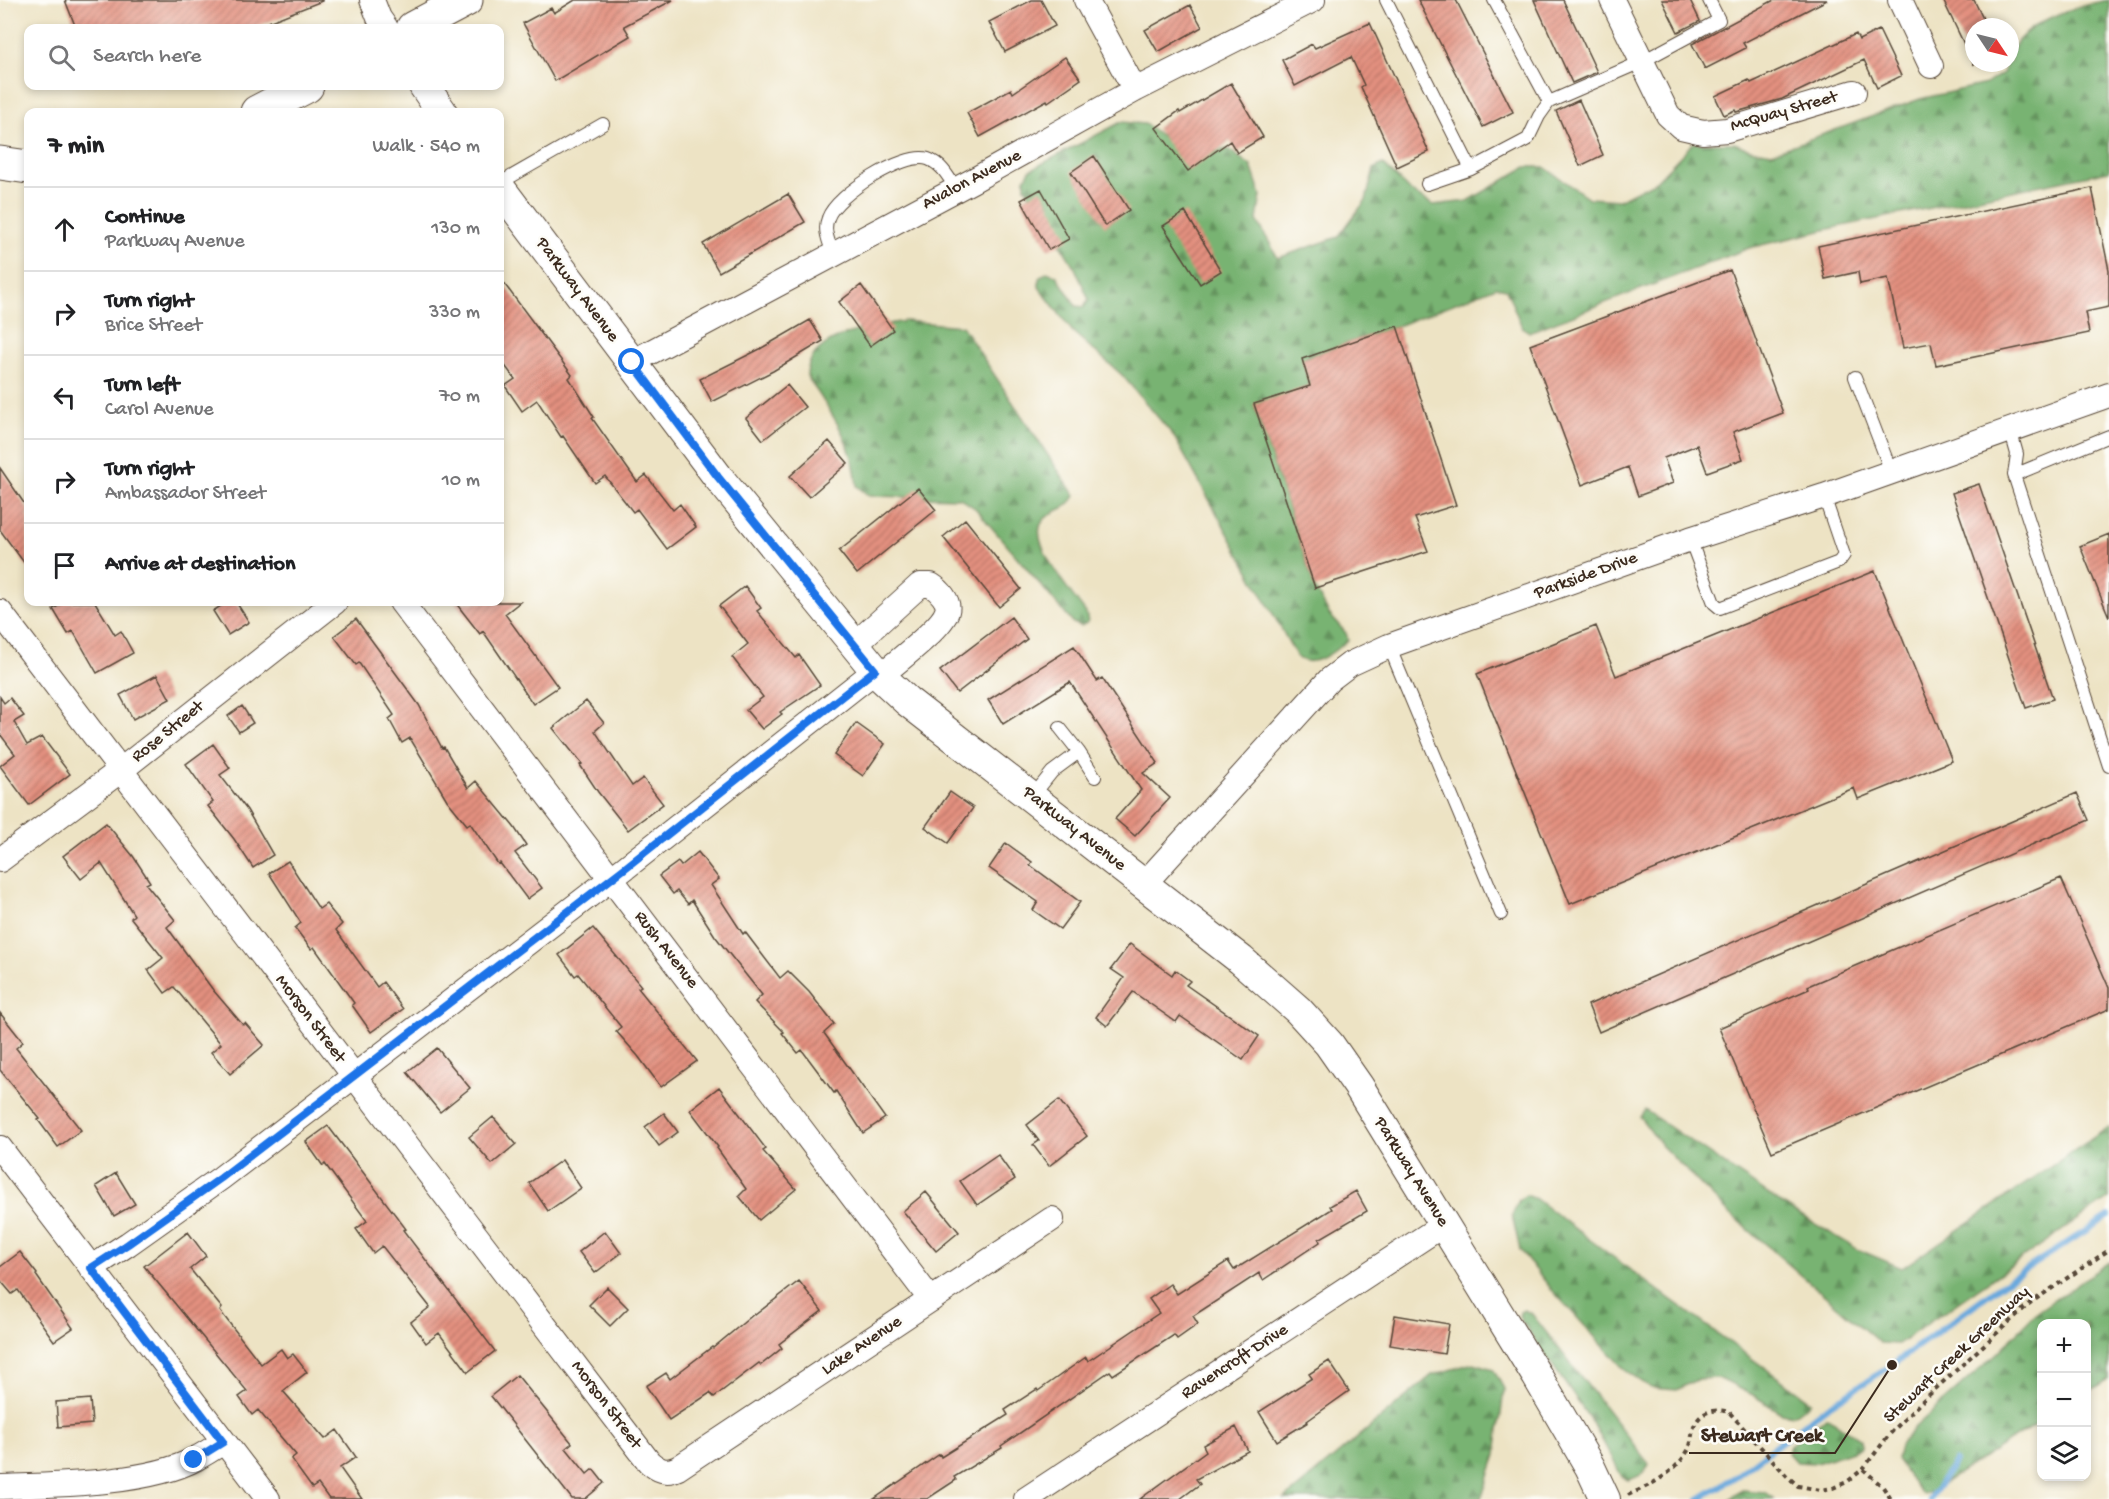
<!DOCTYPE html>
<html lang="en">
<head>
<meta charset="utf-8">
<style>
	:root { --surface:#fff; --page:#f6f6f6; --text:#202124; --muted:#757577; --line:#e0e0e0 }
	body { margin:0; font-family:"Gochi Hand",sans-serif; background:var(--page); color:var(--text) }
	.controls { position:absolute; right:18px; bottom:18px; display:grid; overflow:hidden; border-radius:12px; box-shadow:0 3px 9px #0003 }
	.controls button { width:54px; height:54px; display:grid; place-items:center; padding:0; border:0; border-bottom:2px solid var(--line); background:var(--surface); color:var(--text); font:30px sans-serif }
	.compass { position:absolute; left:1965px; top:18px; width:54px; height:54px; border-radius:50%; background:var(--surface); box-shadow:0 3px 9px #0003; rotate:125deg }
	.stop { position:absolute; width:18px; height:18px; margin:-14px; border:4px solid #1a73e8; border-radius:50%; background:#fff }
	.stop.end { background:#1a73e8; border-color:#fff; box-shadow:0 2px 6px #0008 }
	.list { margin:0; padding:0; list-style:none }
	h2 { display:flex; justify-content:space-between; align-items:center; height:78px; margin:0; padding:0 24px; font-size:26px }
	h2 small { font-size:20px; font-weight:400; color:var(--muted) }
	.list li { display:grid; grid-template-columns:39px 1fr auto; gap:18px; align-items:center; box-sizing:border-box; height:84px; padding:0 24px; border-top:2px solid var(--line) }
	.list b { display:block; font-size:22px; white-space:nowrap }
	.list p { margin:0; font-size:20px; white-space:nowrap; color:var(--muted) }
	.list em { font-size:20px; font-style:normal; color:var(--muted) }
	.icon { flex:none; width:33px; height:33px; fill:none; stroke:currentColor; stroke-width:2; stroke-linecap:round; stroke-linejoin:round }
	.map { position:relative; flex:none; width:2109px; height:1499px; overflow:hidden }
	.search { position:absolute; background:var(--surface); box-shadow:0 3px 9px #0003; left:24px; top:24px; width:480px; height:66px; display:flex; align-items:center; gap:15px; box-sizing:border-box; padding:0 21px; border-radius:12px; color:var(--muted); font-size:22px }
	.panel { position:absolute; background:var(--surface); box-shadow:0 3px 9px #0003; left:24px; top:108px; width:480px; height:498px; border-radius:12px }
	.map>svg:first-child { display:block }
</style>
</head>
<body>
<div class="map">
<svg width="2109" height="1499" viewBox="0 0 2109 1499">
	<defs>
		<pattern id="forest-firs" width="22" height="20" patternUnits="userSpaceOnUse" patternTransform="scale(1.5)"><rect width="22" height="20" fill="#78b372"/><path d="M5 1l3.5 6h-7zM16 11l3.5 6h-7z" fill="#64925d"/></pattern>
		<pattern id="building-hatch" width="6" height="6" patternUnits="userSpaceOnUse" patternTransform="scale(1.5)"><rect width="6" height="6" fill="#e3907f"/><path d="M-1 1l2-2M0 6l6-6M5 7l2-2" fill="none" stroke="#b97667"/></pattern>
	</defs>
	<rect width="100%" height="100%" fill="#fdfcf7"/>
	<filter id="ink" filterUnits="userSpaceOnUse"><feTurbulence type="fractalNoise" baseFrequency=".0167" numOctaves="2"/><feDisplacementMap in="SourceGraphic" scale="12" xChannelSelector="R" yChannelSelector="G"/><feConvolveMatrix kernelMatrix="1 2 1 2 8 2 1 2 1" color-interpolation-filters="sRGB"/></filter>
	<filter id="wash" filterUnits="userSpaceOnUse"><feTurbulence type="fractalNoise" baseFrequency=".008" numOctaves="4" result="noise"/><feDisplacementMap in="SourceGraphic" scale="24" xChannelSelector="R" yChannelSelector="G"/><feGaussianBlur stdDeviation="1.35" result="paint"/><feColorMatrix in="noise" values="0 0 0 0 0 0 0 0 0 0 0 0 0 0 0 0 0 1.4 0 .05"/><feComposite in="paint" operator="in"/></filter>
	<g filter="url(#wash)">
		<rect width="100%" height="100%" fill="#ede3c4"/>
		<path fill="url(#forest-firs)" stroke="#5a6e48" stroke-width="1.5" d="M2109 0V171L1833 228 1749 248 1529 332 1522 327 1506 289 1496 287 1397 326 1302 359 1310 386 1254 405 1315 588 1329 614 1346 633 1348 640C1335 651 1313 670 1297 657L1173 435 1122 375 1073 332 1039 287V278L1047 272 1057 276 1076 306 1084 307 1089 300 1075 268 1025 187V179L1030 170 1121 122 1145 124 1184 152 1195 157 1228 149 1251 166 1261 195 1257 220 1278 258 1338 237 1366 200 1374 169 1383 164 1410 191 1433 205 1468 201 1526 167H1544L1589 198 1619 200 1656 181 1693 143H1734L1750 149 1772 153 1920 99 1986 84 2003 73 2007 63H2010C2010 24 2078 5 2109 0Z
			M905 321 962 326 1075 496C1067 511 1052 509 1043 521 1026 541 1074 596 1086 613L1088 622 1081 626 1073 623 976 509 960 498 869 496 857 486C854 441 830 412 807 376 807 334 873 327 905 321Z
			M1645 1110 1784 1205 1857 1249 1902 1268 2109 1127V1198L1898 1344 1880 1343 1729 1213 1661 1145 1640 1117Z
			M1526 1195 1536 1199C1626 1268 1719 1334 1811 1402L1794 1415 1781 1413 1753 1395 1718 1378 1698 1379 1677 1390 1651 1388 1625 1370 1552 1290 1520 1250 1512 1215 1519 1200Z
			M2109 1262V1379L2087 1393 2086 1324H2042L2041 1421 1928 1493 1921 1494 1897 1459 1900 1445 1914 1428 1997 1353 2038 1311Z
			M1524 1310 1532 1314 1649 1464C1645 1474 1638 1477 1628 1480L1622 1477 1594 1425 1519 1317 1520 1312Z
			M1473 1363 1493 1369 1504 1389 1496 1455 1481 1499H1285L1432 1375Z
			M1827 1417 1861 1440V1448L1817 1463 1796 1462 1788 1453 1790 1445Z
			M1742 1490 1764 1492 1774 1499H1730Z"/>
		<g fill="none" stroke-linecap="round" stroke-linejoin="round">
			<path stroke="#6ba9dd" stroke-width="6" d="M1699 1499 1735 1477 1824 1409 1892 1365 2004 1283 2109 1216
				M1929 1499 1955 1462"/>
		</g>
		<g id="blocks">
			<path fill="url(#building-hatch)" d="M65 0H322V1L253 28H76Z
				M575 0H673L624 26 630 36 555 81 523 23 551 8 554 13Z
				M1032 0H1041L1055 26 1005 52 989 22Z
				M1418 0H1456L1513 112 1483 127Z
				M1534 0H1563L1597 72 1572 83Z
				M1662 0H1690L1700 21 1678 32Z
				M1774 0H1827L1743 43 1746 48 1705 69 1692 44Z
				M1943 0H1974L1987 27H1974V65Z
				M1190 5 1202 27 1158 52 1145 30Z
				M1370 23 1429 152 1397 167 1361 87 1364 85 1351 57 1295 86 1282 60 1312 44 1315 48Z
				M1879 30 1901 76 1877 88 1864 60 1782 99 1736 112 1735 110 1724 115 1715 96 1749 80 1751 83 1856 34 1859 40Z
				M1065 57 1081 79 1048 102 1047 100 980 137 967 113 1011 89 1013 93Z
				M1231 83 1263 137 1237 153 1230 141 1188 171 1156 128 1179 111 1180 113Z
				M1579 100 1603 155 1580 166 1556 111Z
				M1094 156 1129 210 1105 226 1071 172Z
				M2092 188 2109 270V307L2085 312 2089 333 1936 365 1931 343 1903 348 1888 278 1860 284 1858 272 1825 279 1818 246Z
				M1041 189 1069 239 1049 250 1021 200Z
				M788 194 805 222 719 272 703 244Z
				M1185 212 1221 271 1200 284 1163 226Z
				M1730 270 1783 413 1733 432 1743 459 1707 472 1697 445 1664 458 1673 483 1638 496 1628 467 1582 485 1530 345Z
				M500 278 572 375 569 378 594 417 592 418 637 482 646 475 673 510 680 504 696 527 667 549 637 509 633 512 605 476 595 483 563 436 561 437 537 400 522 411 505 386 515 379 500 359Z
				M861 285 893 330 870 346 839 302Z
				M810 320 823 341 773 371 712 402 700 379 760 349Z
				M1397 326 1456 505 1415 518 1428 551 1315 588 1254 404 1310 386 1302 359Z
				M787 385 805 407 763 440 746 418Z
				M829 441 848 463 809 497 790 476Z
				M0 468 28 509V568L0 530Z
				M1979 484 2053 699 2026 708 1952 493Z
				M918 488 936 510 857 574 839 551Z
				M965 519 1021 589 999 607 943 537Z
				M2109 534V617L2080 546Z
				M1875 571 1952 761 1858 799 1854 788 1570 904 1477 674 1596 626 1616 676Z
				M745 586 761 608 757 611 796 658 799 655 820 685 780 712 782 714 762 729 746 710 763 697 732 657 748 644 719 606Z
				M65 602H95L115 635 121 631 133 653 97 673 73 631 68 634 53 609Z
				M227 602H236L249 622 228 635 213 611Z
				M455 602H520L505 614 558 687 533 704 483 631 480 634Z
				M1011 617 1027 639 957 693 940 671Z
				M356 619 419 705 442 748 444 747 468 788 476 781 514 827 526 845 515 853 542 888 527 899 500 863 498 864 470 823 467 825 447 800 410 738 402 743 389 719 394 715 359 663 356 665 334 636Z
				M1074 646 1097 681 1102 678 1158 763 1143 773 1170 798 1135 836 1115 819 1141 790 1070 682 1003 724 988 700Z
				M157 675 170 699 133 719 120 695Z
				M0 697 4 703 10 698 24 716 14 722 27 745 42 737 70 774 29 805 0 766 15 754 0 734Z
				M586 701 604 723 595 731 632 786 643 778 663 804 628 830 598 792 580 765 582 764 553 728Z
				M242 706 253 723 239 732 228 716Z
				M856 723 885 744 863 776 834 755Z
				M213 744 230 768 220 775 247 810 273 855 253 868 234 839 208 806 213 802 186 764Z
				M950 792 973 808 948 843 925 827Z
				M2077 793 2089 820 1599 1032 1588 1005Z
				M106 823 133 856 150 882 146 884 175 920 167 927 213 990 243 1025 245 1023 264 1045 230 1074 211 1052 221 1044 174 987 165 993 148 970 163 958 131 918 134 915 101 863 81 879 63 856Z
				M1006 843 1032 862 1030 865 1080 902 1060 929 1033 910 1038 902 989 868Z
				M698 852 719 879 711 885 743 934 745 932 780 978 788 971 809 992 834 1024 824 1033 885 1118 863 1133 836 1091 834 1093 802 1050 798 1053 782 1033 784 1032 755 1002 762 995 715 936 692 900 688 904 677 891 673 894 659 876 678 862 681 866Z
				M288 861 319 909 326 904 342 924 336 930 377 987 383 982 403 1009 371 1032 352 1005 354 1003 314 947 311 949 295 928 301 923 269 873Z
				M2061 878 2109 988V1009L1772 1152 1719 1028 1809 989 1808 986Z
				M593 928 641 986 638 988 697 1061 661 1087 638 1056 616 1031 621 1027 578 974 575 976 559 955Z
				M1130 944 1172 975 1175 970 1190 981 1186 985 1259 1036 1243 1060 1180 1016 1176 1022 1133 992 1107 1026 1096 1017 1124 978 1111 969Z
				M0 1013 23 1042 16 1048 81 1130 58 1147 38 1120 40 1119 0 1070Z
				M437 1048 470 1088 440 1112 407 1072Z
				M719 1087 766 1149 763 1151 796 1189 759 1220 739 1196 746 1189 717 1148 718 1147 690 1110Z
				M1059 1100 1087 1136 1049 1166 1033 1145 1039 1141 1027 1125Z
				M664 1113 678 1132 659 1146 645 1127Z
				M493 1117 516 1144 492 1164 469 1137Z
				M328 1126 406 1229 403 1230 495 1351 468 1372 439 1333 426 1343 411 1322 430 1307 382 1246 373 1253 356 1229 367 1221 325 1164 323 1166 306 1142Z
				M998 1155 1015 1179 977 1205 960 1181Z
				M562 1160 581 1188 548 1211 529 1183Z
				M116 1173 135 1204 114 1216 96 1186Z
				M1356 1191 1367 1211 1319 1239 1320 1242 1263 1280 1259 1273 1193 1316 1198 1324 1177 1339 1174 1335 1113 1375 1110 1371 1001 1446 1002 1448 954 1477 956 1480 927 1499H874L940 1454 941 1457 1008 1415 1005 1410 1037 1389 1038 1391 1086 1357 1088 1361 1159 1313 1149 1299 1170 1284 1177 1294 1228 1261 1234 1270 1332 1209 1330 1206Z
				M926 1192 959 1232 936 1251 903 1211Z
				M605 1231 621 1253 595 1273 579 1252Z
				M188 1232 206 1256 190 1269 222 1308 220 1311 261 1364 281 1349 287 1358 293 1354 307 1372 283 1391 325 1439 337 1430 356 1457 340 1468 362 1499H329L318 1484 312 1488 291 1459 296 1455 258 1410 252 1415 239 1397 247 1391 144 1266Z
				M20 1252 37 1274 36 1275 73 1328 54 1341 18 1290 12 1294 0 1280V1267Z
				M799 1281 822 1311 779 1344 782 1348 761 1365 759 1363 714 1397 710 1393 669 1420 646 1386 666 1373 670 1379 712 1347 713 1348 754 1314 755 1315Z
				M607 1287 628 1308 610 1326 589 1305Z
				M1395 1315 1449 1324 1444 1354 1390 1345Z
				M1329 1361 1349 1391 1307 1421 1308 1422 1277 1441 1259 1412 1312 1378 1309 1374Z
				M517 1375 572 1443 566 1448 587 1474 593 1469 604 1483 585 1499H572L491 1396Z
				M90 1399 92 1424 58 1427 56 1402Z
				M1236 1427 1248 1451 1196 1479 1200 1484 1180 1499H1140L1206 1451 1203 1445Z"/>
		</g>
	</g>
	<g filter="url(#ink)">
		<use href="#blocks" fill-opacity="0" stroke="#564637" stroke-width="1.5"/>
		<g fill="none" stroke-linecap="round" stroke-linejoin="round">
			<defs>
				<path id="service" d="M1386 0 1471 169
					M1494 0 1549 102
					M500 183 603 124
					M1427 184 1471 169 1528 139 1539 116 1549 102 1641 62 1719 20 1709 0
					M833 254C829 242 823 230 828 218 836 195 904 151 928 159 942 164 949 178 956 189
					M1855 377 1891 471
					M2010 429 2017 454 2014 475
					M2109 436 2014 475 2109 766
					M1690 539 1714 603 1720 608 1839 562 1844 555 1824 496
					M1389 646 1501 914
					M1079 752 1095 777
					M1032 797 1052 772 1079 752 1060 728"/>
				<path id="minor" d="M372 0 379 18 386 28
					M1086 0 1135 90
					M1612 0 1668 115 1681 127 1703 132 1727 130 1854 92
					M1900 0 1931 66
					M632 362 972 181 1135 90 1313 0
					M401 602 931 1300
					M0 612 649 1462C658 1470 666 1474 678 1468L1052 1219
					M854 645 920 585H931C939 590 950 601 947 611 943 627 894 664 880 676
					M0 860 121 770 335 602
					M1144 884 1329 680 1350 664 1389 646 1690 539 1824 496 2109 395
					M0 1148 268 1499
					M91 1268 128 1244 221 1178 625 868 875 671
					M0 1487C54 1485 149 1484 195 1459 205 1454 214 1448 223 1442
					M1026 1499 1443 1225"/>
				<path id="tertiary" d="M424 86 442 112
					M500 188 718 477 880 676 907 701 1241 960 1298 1010 1329 1044 1359 1087 1537 1376 1590 1467 1605 1499"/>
				<path id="secondary" d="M413 28 466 0
					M257 112 307 86
					M0 163 28 167"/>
			</defs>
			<use href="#service" stroke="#564637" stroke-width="14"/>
			<use href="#minor" stroke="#564637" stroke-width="26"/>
			<use href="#tertiary" stroke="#564637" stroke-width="32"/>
			<use href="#secondary" stroke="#564637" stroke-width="35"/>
			<path stroke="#564637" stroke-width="4" stroke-dasharray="4.5 4.5" stroke-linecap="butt" d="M1863 1469 1883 1487 1891 1499
				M1628 1495C1649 1486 1675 1473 1687 1452 1692 1445 1691 1437 1693 1430 1698 1411 1714 1408 1729 1412L1786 1475 1798 1486 1821 1490 1833 1488 1847 1482 1863 1469 1889 1435 1920 1403 2030 1303 2109 1250"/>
			<use href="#service" stroke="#fff" stroke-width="12"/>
			<use href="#minor" stroke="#fff" stroke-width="24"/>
			<use href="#tertiary" stroke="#fff" stroke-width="30"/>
			<use href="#secondary" stroke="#fff" stroke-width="33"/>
		</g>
	</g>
	<g fill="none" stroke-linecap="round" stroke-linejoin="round" filter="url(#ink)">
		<path stroke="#1a73e8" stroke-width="8" d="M194 1460 223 1442 91 1268 128 1244 221 1178 625 868 875 670 718 477 632 362"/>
	</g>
	<g text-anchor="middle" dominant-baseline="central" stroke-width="5" stroke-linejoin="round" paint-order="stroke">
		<g font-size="18" fill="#3b2a1e" stroke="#fdfcf7">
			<text transform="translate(1784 112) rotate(-16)">McQuay Street</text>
			<text transform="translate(972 180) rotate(-28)">Avalon Avenue</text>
			<text transform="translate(577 290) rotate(53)">Parkway Avenue</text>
			<text transform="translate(1586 576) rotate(-20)">Parkside Drive</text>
			<text transform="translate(168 732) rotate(-39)">Rose Street</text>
			<text transform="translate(1074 829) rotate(38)">Parkway Avenue</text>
			<text transform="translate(666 950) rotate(52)">Rush Avenue</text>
			<text transform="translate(310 1019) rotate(53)">Morson Street</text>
			<text transform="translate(1411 1172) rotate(58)">Parkway Avenue</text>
			<text transform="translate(862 1346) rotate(-34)">Lake Avenue</text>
			<text transform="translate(1957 1355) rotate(-43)">Stewart Creek Greenway</text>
			<text transform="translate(1235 1362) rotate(-33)">Ravencroft Drive</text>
			<text transform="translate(606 1405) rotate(53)">Morson Street</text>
		</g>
	</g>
	<path fill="none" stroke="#3b2a1e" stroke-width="2" d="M1892 1365L1835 1453H1689"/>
	<circle fill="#3b2a1e" stroke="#fdfcf7" stroke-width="2" cx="1892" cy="1365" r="6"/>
	<g font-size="20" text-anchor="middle" font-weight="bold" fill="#3b2a1e" stroke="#fdfcf7" stroke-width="5" stroke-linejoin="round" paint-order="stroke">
		<text x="1762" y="1441">Stewart Creek</text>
	</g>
</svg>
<div class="controls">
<button>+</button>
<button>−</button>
<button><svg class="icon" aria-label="layers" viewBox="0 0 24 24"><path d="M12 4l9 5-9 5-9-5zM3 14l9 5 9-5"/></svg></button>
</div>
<svg class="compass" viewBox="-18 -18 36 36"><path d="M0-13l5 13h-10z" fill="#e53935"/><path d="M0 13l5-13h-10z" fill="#757577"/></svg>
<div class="stop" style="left:632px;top:362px"></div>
<div class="stop end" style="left:194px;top:1460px"></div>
<div class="search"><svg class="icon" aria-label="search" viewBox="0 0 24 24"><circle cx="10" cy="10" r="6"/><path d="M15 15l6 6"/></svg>Search here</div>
<section class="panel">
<h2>7 min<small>Walk · 540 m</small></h2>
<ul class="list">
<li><svg class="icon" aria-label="ahead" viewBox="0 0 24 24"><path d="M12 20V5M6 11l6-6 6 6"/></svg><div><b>Continue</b><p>Parkway Avenue</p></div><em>130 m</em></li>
<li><svg class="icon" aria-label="right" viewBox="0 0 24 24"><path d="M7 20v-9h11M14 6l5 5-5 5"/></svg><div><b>Turn right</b><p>Brice Street</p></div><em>330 m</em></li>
<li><svg class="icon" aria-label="left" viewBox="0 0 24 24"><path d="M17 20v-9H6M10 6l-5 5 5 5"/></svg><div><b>Turn left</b><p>Carol Avenue</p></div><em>70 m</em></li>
<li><svg class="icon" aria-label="right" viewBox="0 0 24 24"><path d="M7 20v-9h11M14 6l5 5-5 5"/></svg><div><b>Turn right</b><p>Ambassador Street</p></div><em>10 m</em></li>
<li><svg class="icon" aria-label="arrive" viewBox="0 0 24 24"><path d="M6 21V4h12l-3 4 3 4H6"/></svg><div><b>Arrive at destination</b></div></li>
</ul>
</section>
</div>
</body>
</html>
